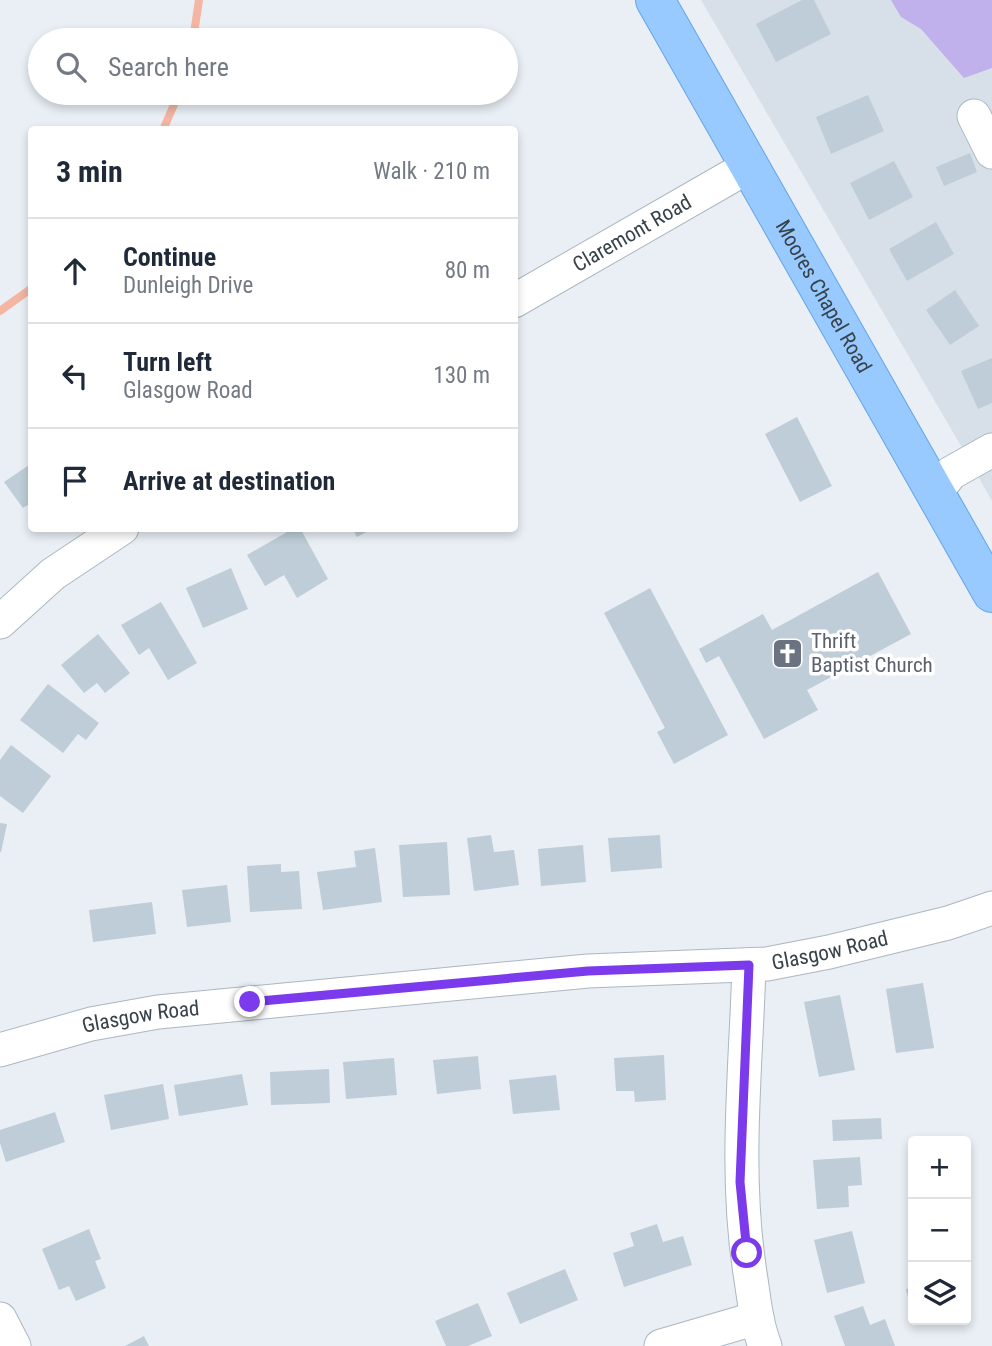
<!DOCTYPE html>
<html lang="en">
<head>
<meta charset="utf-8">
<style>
	:root { --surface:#fff; --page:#f2f2f3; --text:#1f2937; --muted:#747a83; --line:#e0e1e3 }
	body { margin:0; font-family:"Roboto Condensed",sans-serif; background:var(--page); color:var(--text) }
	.controls { position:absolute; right:21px; bottom:21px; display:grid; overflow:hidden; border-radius:7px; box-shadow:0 4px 10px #0003 }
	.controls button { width:63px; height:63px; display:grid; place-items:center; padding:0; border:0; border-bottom:2px solid var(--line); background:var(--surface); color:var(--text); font:35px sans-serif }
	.stop { position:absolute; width:21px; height:21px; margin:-16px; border:5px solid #7c3aed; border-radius:50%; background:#fff }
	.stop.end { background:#7c3aed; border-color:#fff; box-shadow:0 2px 7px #0008 }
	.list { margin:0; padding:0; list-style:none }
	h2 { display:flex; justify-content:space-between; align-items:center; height:91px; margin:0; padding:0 28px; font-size:30px }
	h2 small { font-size:23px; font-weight:400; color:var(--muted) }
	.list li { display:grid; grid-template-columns:46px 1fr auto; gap:21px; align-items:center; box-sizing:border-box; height:105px; padding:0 28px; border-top:2px solid var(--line) }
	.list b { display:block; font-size:26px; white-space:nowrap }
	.list p { margin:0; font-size:23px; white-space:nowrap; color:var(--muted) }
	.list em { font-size:23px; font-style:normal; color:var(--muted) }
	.icon { flex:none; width:38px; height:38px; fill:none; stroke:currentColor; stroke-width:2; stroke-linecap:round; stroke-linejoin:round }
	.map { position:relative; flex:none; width:992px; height:1346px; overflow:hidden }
	.search { position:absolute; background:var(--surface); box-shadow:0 4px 10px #0003; left:28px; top:28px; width:490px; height:77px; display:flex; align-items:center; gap:18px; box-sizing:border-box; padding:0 24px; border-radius:38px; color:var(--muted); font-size:26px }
	.panel { position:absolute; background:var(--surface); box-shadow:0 4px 10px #0003; left:28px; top:126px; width:490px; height:406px; border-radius:7px }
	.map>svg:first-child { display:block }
</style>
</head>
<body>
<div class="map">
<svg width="992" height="1346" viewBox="0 0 992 1346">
	<rect width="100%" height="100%" fill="#e9eff5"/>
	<path fill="#d7e0e9" d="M701 0H992V501L961 446Z"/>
	<path fill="#c0b0eb" d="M891 0H992V68L964 78 921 29 901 17Z"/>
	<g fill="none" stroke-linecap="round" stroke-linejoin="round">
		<path stroke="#f4b5a3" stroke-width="8" d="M193 40 199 0
			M163 130 179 93
			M0 311 32 288"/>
	</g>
	<path fill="#becdd7" d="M802 0H814L831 34 776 62 756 24Z
		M868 95 884 131 831 154 816 117Z
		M970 153 977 172 944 186 936 167Z
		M894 161 913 197 869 220 850 183Z
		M936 222 954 254 907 281 889 249Z
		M955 290 979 326 950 345 926 310Z
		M992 358V403L978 409 961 371Z
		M797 417 832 486 800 502 765 434Z
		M32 463V502L23 508 4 482Z
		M294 528H300L328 579 297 598 284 575 265 586 247 555Z
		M352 528H374L357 537Z
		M231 568 248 609 203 628 186 588Z
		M878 572 911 634 807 690 818 710 764 739 719 656 706 663 699 649 763 614 772 630Z
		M650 588 728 735 674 764 657 732 665 728 604 613Z
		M161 602 197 663 168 680 149 648 139 655 121 625Z
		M98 634 130 673 105 693 97 683 84 693 61 665Z
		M48 684 99 723 86 740 78 734 63 753 20 720Z
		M11 745 51 776 23 813 0 796V760Z
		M0 823 7 824 1 852H0Z
		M491 835 494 852 514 850 519 885 474 891 467 838Z
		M660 835 662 868 611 872 608 838Z
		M447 842 450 895 403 897 399 845Z
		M583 845 586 882 541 886 538 849Z
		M375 848 382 902 323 910 317 872 356 867 354 851Z
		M281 864V872L299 871 302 909 250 912 247 866Z
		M227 885 231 922 187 927 182 890Z
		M152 902 156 934 93 942 89 910Z
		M923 983 934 1048 896 1053 886 989Z
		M840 995 855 1070 819 1077 804 1002Z
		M664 1055 666 1100 635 1102 634 1091H616L614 1058Z
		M478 1056 481 1089 437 1094 433 1060Z
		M394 1058 397 1095 346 1099 343 1062Z
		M329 1069 330 1103 271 1105 270 1072Z
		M242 1074 248 1105 179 1116 174 1085Z
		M556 1075 560 1110 513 1114 509 1080Z
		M163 1084 169 1119 111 1130 104 1095Z
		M55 1112 65 1142 6 1162 0 1143V1130Z
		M881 1118 882 1139 833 1141 832 1120Z
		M860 1157 862 1185 848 1186 849 1207 817 1209 813 1160Z
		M657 1224 663 1242 683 1236 692 1265 624 1287 613 1253 634 1246 630 1233Z
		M89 1229 101 1259 95 1261 106 1288 76 1301 69 1286 59 1290 42 1249Z
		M852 1231 865 1283 827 1293 814 1240Z
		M565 1269 578 1300 520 1324 507 1293Z
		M913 1287V1313H912L906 1289Z
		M478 1303 492 1336 468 1346H446L435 1321Z
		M863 1306 870 1325 885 1319 895 1346H845L834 1316Z
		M144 1336 149 1346H125Z"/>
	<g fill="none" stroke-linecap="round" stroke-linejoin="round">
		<defs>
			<g id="minor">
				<path d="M974 116 992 152"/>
				<path id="s1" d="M514 301 751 165"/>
				<path d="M935 493 951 473 992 450"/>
				<path d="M0 622 53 574 122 528"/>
				<path d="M749 965C746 1069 734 1170 750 1273 754 1298 756 1323 765 1346"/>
				<path id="s2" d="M0 1050 91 1024 158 1012 588 971 767 964 829 952 948 923 992 908"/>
				<path d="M0 1319 14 1346"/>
				<path d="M661 1346 757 1318"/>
			</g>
			<g id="major">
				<path id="s3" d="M655 0 992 593"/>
			</g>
		</defs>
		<use href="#minor" stroke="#abb7c1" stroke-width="35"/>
		<use href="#major" stroke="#63a4ea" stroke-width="40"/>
		<use href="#minor" stroke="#fff" stroke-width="33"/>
		<use href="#major" stroke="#98c9ff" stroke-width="38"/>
	</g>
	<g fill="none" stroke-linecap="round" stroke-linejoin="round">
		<path stroke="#7c3aed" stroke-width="9" d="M250 1002 588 971 749 965 740 1182 747 1253"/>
	</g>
	<defs>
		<symbol id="church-square" viewBox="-11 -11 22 22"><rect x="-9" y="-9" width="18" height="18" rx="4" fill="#6b7280" stroke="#fff"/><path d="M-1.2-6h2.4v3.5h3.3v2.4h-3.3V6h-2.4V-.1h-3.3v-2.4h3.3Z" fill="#fff"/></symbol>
	</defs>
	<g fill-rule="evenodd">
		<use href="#church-square" x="770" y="636" width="35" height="35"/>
	</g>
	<g text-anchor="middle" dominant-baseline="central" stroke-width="7" stroke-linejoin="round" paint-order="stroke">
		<g font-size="21" fill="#374249" stroke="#fff">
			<text stroke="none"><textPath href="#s1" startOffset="136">Claremont Road</textPath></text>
			<text stroke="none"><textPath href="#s3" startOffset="341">Moores Chapel Road</textPath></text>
			<text stroke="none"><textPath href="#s2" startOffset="838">Glasgow Road</textPath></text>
			<text stroke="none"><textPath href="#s2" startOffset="145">Glasgow Road</textPath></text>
		</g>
		<g font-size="21" fill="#5b616d" stroke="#fff" text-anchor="start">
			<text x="811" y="641">Thrift<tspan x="811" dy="24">Baptist Church</tspan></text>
		</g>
	</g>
</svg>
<div class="controls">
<button>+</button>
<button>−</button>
<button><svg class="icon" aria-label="layers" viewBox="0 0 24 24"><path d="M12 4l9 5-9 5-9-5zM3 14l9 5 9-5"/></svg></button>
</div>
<div class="stop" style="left:747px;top:1253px"></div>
<div class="stop end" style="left:250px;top:1002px"></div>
<div class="search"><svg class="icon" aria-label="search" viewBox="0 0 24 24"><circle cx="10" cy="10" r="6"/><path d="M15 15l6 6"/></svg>Search here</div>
<section class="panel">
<h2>3 min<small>Walk · 210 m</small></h2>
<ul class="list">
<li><svg class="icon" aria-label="ahead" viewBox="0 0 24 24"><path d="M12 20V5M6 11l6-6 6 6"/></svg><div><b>Continue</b><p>Dunleigh Drive</p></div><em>80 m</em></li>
<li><svg class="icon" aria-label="left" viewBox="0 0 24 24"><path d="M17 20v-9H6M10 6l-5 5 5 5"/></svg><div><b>Turn left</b><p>Glasgow Road</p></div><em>130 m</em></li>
<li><svg class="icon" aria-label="arrive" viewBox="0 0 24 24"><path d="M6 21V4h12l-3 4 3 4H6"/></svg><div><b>Arrive at destination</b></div></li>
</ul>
</section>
</div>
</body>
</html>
